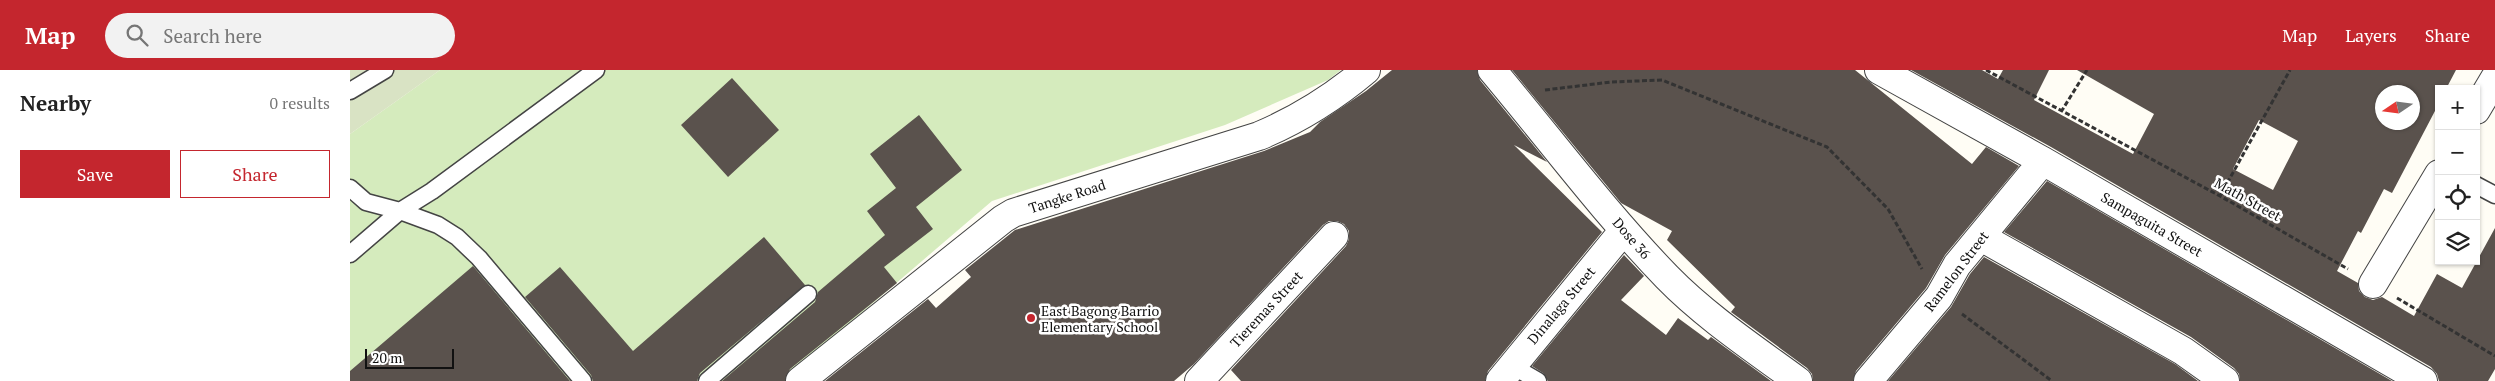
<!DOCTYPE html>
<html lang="en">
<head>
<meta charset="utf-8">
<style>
	:root { --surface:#fff; --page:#f2f2f2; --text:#222; --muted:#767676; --line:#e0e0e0; --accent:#c4262e }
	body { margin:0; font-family:"PT Serif",serif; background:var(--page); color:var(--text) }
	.controls { position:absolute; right:15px; top:15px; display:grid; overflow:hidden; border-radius:0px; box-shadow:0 1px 4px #0004 }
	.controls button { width:45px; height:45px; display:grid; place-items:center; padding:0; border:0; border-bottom:1px solid var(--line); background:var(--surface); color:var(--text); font:25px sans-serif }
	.compass { position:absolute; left:2025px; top:15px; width:45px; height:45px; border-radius:50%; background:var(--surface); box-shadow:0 1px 4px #0004; rotate:257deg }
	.scale { position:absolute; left:15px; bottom:12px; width:89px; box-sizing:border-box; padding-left:5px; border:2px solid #111; border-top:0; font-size:14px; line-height:18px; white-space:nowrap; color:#111; -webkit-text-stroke:4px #fff; paint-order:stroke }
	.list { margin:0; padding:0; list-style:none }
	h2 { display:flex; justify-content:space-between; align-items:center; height:65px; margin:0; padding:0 20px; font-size:21px }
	h2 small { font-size:16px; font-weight:400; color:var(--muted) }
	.actions { display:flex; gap:10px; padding:15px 20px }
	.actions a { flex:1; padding:11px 0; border:1px solid var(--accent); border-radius:0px; text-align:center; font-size:18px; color:var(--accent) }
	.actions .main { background:var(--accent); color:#fff }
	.icon { flex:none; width:28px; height:28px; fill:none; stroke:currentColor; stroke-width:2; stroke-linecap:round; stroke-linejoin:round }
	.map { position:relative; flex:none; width:2145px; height:311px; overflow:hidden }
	header { display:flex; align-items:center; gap:30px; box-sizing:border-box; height:70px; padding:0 25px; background:var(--accent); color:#fff }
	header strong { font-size:24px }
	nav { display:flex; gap:28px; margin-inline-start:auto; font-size:18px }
	.search { width:350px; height:45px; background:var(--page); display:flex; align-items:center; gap:12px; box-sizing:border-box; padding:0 18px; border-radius:28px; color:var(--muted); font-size:19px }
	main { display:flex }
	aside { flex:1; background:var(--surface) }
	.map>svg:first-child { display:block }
</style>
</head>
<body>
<header>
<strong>Map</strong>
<div class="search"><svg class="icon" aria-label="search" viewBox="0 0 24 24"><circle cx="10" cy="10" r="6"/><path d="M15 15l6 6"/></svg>Search here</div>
<nav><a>Map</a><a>Layers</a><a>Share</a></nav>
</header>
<main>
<aside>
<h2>Nearby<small>0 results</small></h2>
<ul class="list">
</ul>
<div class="actions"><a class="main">Save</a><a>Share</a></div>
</aside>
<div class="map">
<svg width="2145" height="311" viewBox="0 0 2145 311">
	<rect width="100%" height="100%" fill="#fffdf5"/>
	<path fill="#d5ebbd" d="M90 0H991L978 10 875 55 642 131 432 311H0V64Z"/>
	<path fill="#d9e3c4" d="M0 0H90L0 64Z"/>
	<path fill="#5a524d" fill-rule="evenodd" d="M1042 0H1127L1130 10 1197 92 1164 75 1252 162 1138 301 1135 311H891L881 300 996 176 999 169V161L994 154 987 151H979L973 155 844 294 824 311H475L578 229 586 238 621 207 615 200 665 160 914 81 960 62 970 52 1016 21Z
		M1162 0H1505L1622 94 1636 77 1669 96 1595 185 1576 218 1506 301 1503 311H1463L1462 304 1457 298 1381 242 1385 237 1317 170 1322 161 1271 133Z
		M1561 0H1632L1648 9 1653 0H1699L1684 30 1783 84 1804 44 1727 0H2106L2096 19H2089L2086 39 2042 123 2034 119 2011 163 2008 161 1987 201 2008 213 2009 221 2015 227 2023 230 2032 227 2064 246 2087 204 2112 218 2145 158V299L2138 311H2089L2087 304 2081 297 1701 77ZM2032 22H2062V52H2032ZM1909 50 1948 71 1923 120 1883 99Z
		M382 8 429 60 378 107 331 55Z
		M569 45 612 100 566 137 583 159 534 197 547 213 440 299 435 311H372L465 232 468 222 535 165 517 141 546 118 520 84Z
		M1697 111 2042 311H1890L1889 304 1884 298 1841 267 1654 162Z
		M414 167 455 215 350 303 347 311H243L241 305 175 227 210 197 283 281Z
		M1274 185 1294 206 1271 230 1316 265 1328 248 1358 270 1361 267 1421 311H1198L1193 303 1182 296Z
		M1634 187 1825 294 1848 311H1538L1601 237 1620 204Z
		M123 196 220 311H0V301Z"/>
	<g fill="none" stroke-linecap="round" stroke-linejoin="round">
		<defs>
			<path id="lane" d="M0 21 35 0
				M2126 115 2145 125
				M0 118 16 132 50 141 88 155 107 167 129 188 233 311
				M0 184 50 141 82 121 246 0
				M1161 295 1188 311
				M357 311 458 224"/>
			<path id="street" d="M1142 0C1200 69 1254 142 1317 207 1355 246 1403 278 1448 311
				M1529 0 1693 91 2073 311
				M2126 40 2145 8
				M1631 167 1833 281 1875 311
				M2023 214 2089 104
				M450 311 653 149 663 143 909 66C947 50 984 27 1016 0
				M849 311 984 166
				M1150 311 1274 160
				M1518 311 1589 227 1607 195 1693 91"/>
		</defs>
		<use href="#lane" stroke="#444" stroke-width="19"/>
		<use href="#street" stroke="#444" stroke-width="30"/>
		<path stroke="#333" stroke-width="3" stroke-dasharray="5 2.5" stroke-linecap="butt" d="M1636 0 1870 126 1998 199
			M1195 20 1261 12 1312 10 1477 77 1538 139 1572 199
			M1711 42 1737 0
			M1870 126 1940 0
			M2047 228 2145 286
			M1612 244 1702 311"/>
		<use href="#lane" stroke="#fff" stroke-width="16"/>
		<use href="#street" stroke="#fff" stroke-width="28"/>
	</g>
	<circle fill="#c4262e" stroke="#fff" stroke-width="2" cx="681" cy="248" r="5"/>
	<g text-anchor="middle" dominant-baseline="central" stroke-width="5" stroke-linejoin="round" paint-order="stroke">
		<g font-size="14" fill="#111" stroke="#fff">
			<text transform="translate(717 126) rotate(-18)">Tangke Road</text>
			<text transform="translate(1898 129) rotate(29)">Math Street</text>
			<text transform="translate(1802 154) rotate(30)">Sampaguita Street</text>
			<text transform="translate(1282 168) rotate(49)">Dose 36</text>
			<text transform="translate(1606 201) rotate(-53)">Ramelon Street</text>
			<text transform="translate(1211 235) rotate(-50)">Dinalaga Street</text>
			<text transform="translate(916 239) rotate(-47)">Tieremas Street</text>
		</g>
		<g font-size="14" fill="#111" stroke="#fff" text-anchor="start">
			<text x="691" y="240">East Bagong Barrio<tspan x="691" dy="16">Elementary School</tspan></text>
		</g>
	</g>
</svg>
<div class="controls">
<button>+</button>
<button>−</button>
<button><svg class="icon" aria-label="locate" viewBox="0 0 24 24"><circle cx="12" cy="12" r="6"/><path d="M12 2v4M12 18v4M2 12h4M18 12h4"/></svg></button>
<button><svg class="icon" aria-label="layers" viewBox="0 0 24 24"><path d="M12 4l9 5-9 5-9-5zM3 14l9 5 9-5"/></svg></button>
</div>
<svg class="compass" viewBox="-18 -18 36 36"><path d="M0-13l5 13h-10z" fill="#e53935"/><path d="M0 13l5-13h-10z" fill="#767676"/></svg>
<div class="scale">20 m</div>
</div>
</main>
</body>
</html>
